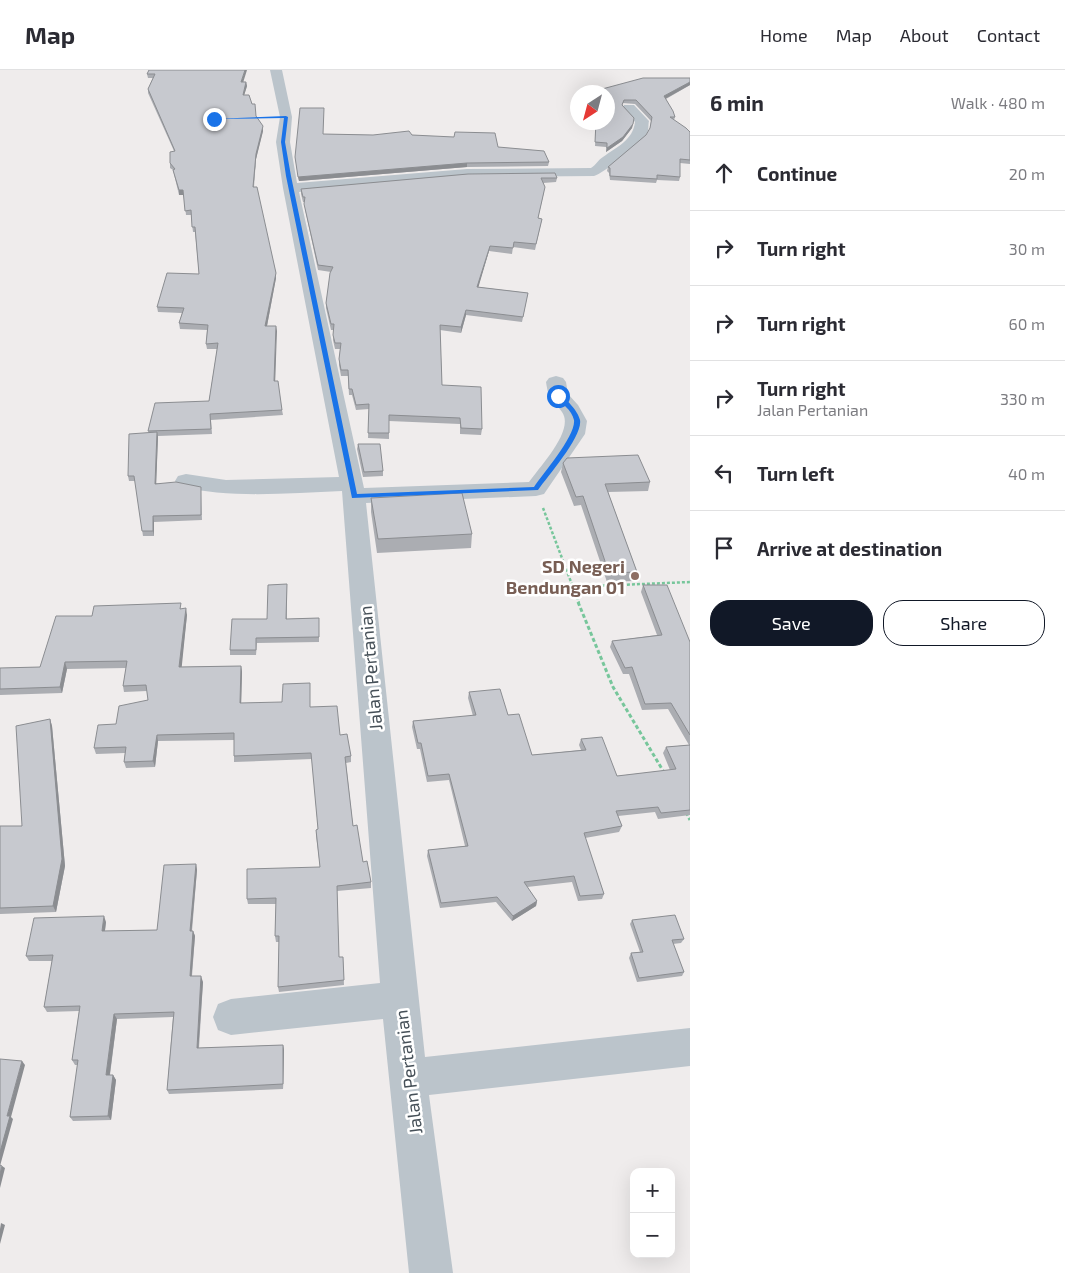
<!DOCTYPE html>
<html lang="en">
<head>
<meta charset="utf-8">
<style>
	:root { --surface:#fff; --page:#f2f2f3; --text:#2b2b33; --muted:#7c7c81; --line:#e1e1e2; --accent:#111827 }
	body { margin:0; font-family:"Exo 2",sans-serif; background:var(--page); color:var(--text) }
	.controls { position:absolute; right:15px; bottom:15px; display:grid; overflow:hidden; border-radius:10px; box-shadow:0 5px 20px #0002 }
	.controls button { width:45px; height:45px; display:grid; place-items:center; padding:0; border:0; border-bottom:1px solid var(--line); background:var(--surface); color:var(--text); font:25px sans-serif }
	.compass { position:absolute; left:570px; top:15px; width:45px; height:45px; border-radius:50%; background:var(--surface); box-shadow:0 5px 20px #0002; rotate:216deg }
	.stop { position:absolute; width:15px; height:15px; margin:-11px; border:4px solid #1a73e8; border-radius:50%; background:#fff }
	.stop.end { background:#1a73e8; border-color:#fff; box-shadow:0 1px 5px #0008 }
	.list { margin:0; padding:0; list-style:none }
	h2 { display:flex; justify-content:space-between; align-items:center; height:65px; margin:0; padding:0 20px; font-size:21px }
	h2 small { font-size:16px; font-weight:400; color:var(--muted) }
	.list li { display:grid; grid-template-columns:32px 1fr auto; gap:15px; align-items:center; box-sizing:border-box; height:75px; padding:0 20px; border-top:1px solid var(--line) }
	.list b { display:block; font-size:19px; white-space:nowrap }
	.list p { margin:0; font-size:16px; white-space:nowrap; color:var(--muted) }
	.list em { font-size:16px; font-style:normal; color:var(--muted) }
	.actions { display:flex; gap:10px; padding:15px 20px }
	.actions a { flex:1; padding:11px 0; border:1px solid var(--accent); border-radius:20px; text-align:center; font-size:18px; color:var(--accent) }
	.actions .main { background:var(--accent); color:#fff }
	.icon { flex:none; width:28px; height:28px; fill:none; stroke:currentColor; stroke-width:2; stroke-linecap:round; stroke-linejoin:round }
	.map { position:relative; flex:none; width:690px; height:1203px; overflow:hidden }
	header { display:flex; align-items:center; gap:30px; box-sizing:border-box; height:70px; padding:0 25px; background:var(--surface); border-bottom:1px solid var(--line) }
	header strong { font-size:24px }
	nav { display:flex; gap:28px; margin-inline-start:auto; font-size:18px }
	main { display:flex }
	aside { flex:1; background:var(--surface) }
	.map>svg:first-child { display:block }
</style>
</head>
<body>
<header>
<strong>Map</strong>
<nav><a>Home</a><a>Map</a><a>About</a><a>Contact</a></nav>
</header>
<main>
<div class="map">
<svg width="690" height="1203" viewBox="0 0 690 1203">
	<rect width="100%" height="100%" fill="#efecec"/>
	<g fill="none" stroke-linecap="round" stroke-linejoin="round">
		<path stroke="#77c69b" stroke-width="2.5" stroke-dasharray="3 2" stroke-linecap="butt" d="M543 438 579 533
			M572 517 690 512"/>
		<path stroke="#77c69b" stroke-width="3" stroke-dasharray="4 2.5" stroke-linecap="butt" d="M578 532 613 617 665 704
			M686 742 690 750"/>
		<path fill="#bbc4cb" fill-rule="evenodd" d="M270 0H282L292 47 290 72 297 113 467 99 591 98C596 95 598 90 603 87 617 77 633 70 635 52L623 38 624 35H634L649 51C648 55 649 60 647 63 642 72 603 104 594 106L467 107 299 122 364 418 529 412C540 396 575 360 562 342 552 327 549 332 546 312L549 308 556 306 563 308 566 312 568 324 578 335 587 351 585 364 544 424 536 426 366 433 425 987 690 958V996L429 1025 453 1203H409L383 949 231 965 218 960 213 947 218 934 231 929 380 913 342 421C288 423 231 429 178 416L175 411 178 406 186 404 226 410 339 407 283 118 276 72 280 47Z"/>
	</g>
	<path fill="#abadb2" d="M149 0 246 12 247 16 244 25 252 34 256 46 263 61 256 89 254 117 276 203V208L267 256H276L275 311 282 340 283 345 211 350 212 364 158 366 156 413 201 422 202 450 154 452V466H143L135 411H129L128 406 149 363 148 361 209 331 217 279H207L206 274 207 260 180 259 179 253 182 243 158 242 157 237 199 204 195 162H193L191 145H186L184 125H179L173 100 170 98V93L174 81 148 23V19L153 8H148L147 4Z
		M690 8V15L666 29 675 47 674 50 690 62V94L680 93V107L679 111 657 110 656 113 610 110 609 103 607 101 608 97 646 65 650 59 651 51 635 34 623 33 622 35 634 48 632 58 622 71 606 82V77L595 76 596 56 594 52H608V22Z
		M324 64 373 65H412L498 77 549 92 548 96 467 97 299 111 295 87Z
		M468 104 557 108 556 112 543 113 544 122 538 148 542 149 535 180 513 177 512 184 489 181 478 217 528 223 522 252 466 245 461 263 440 260 442 315 482 359 481 365 460 364V354L389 351V369L368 368 369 339 356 340 352 325H349L348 306H341L339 295 340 279H335L333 270 334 260H331L326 238V233L331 202 318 200 305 139V132H303L301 124V119Z
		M358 374 383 401V406L363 407 357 379Z
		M563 393 650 412 648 421 608 422 637 502 634 511 607 512 581 435 574 436 561 402Z
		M371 428 472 464 471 478 377 483 371 442Z
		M287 514V549L319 548V572L257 573 256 585H230V580L267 549Z
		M643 515 690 572V745L658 749 655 742 618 746 622 756 619 762 585 768 604 824 602 829 578 831 572 812 527 817 537 831 536 836 512 851 496 832 440 838 427 786 428 780 465 776 449 710 427 712 420 679H417L412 657 413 651 473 646 468 628 469 622 508 645 532 685 581 680 579 675 581 669 617 706 670 700 663 683 666 677 689 675 668 639 642 640 629 604H623L610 577 612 571 657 565 641 522Z
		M182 539 187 545 181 597 241 596 242 602 241 633 310 637 340 665 351 686V692L346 693 353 756 363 792 371 812V818L337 821 339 887H343L344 915 279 922 278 917 279 872H276L275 866 276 834H248L247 829 320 797 316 765V760L318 759 312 689 234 692V670L158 671 155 697 126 698 124 692 125 683 96 684 94 678 116 654 148 630 147 621 124 622 123 616 126 598 67 599 62 623 0 625V598L40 597 92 546Z
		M50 649 52 656 65 796 56 842 0 844V756H22Z
		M196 794 197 800 192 861H193L195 866 192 906 203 912 199 978 283 975 284 980 283 1019 169 1024 167 1020 173 947 117 949 110 1005H113L116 1010 111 1050 73 1051 70 1047 78 995H75L72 990 79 941 47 942 44 937 52 891H29L26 886 106 852 105 861 157 860Z
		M632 850 684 869 681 873 673 874 684 902 682 906 637 912 629 888 631 883 640 882 630 854Z"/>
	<path fill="#8b8d91" d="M245 0H247L242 16 241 12Z
		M246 12 247 16 243 29V25Z
		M690 12V15L663 30 664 26Z
		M633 54 632 58 622 71 606 82 607 78Z
		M263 56V61L256 89 253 122 256 84Z
		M467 93V97L299 111 298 107Z
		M179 120H183L184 125H179Z
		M490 176 489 181 477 222V217Z
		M276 203V208L266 261 265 256Z
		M466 240V245L461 263V257Z
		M276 256 277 261 275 316 274 311Z
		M157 362 158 367 156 419 155 414Z
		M153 446 154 452V466L153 461Z
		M186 538 187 545 181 604 179 597Z
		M65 592 67 599 62 623 60 617Z
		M241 596 242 602 241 640 240 633Z
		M50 649 52 656 65 796 56 842 53 836Z
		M157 665 158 671 155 697 153 691Z
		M196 794 197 800 191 866 190 861Z
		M537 831 536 836 512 851 513 846Z
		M104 846 106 852 104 867 102 861Z
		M193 861 195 866 191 912 190 906Z
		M201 906 203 912 198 983 197 978Z
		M114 944 117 949 109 1010 106 1005Z
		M283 975 284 980 283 1019Z
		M22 991 25 995 11 1047 13 1049 0 1096V1082L7 1046Z
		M113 1005 116 1010 111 1050 108 1046Z
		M2 1096 5 1098 0 1118V1104Z
		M1 1153 5 1155 0 1174V1159Z"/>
	<path fill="#c7c9cf" stroke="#8b8d91" d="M149 0H245L241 12H246L243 25H249L252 34H255L256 46 263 56 256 84 253 117H257L276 203 265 256H276L274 311H278L282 340 210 344 211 359 148 361 155 333 209 331 218 273 206 274 208 255 179 253 184 238 157 237 167 203 199 204 195 157H192L191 140 185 141 183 120H179L173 100 175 99 170 93V82L175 81 148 19 155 4H147Z
		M643 8H690V12L664 26 673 41 675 47H670L686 58 690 62V90L680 89V107L657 105V109L610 106V98L608 97 646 65 650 58 652 47 636 30H624L622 35 634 48 633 54 623 67 607 78V73L595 72 596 52H608V22H591Z
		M300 38H324L323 64 373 65 409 61 412 65 454 67 455 62 495 63 498 77 544 81 549 92 467 93 298 107 295 87Z
		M555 103 557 108H541L545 117 538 148 542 149 536 174 514 172 513 178 490 176 477 217 528 223 523 247 466 240 461 257 440 255 442 315 481 317 482 359 461 358 460 348 389 345V363H368L369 334 356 335 352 319H349L348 300H341L339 289 341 273H335L333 265 334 254H331L326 233 330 203 333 197 318 195 304 134 305 127H303L301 119 468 104Z
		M157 362 155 414 176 412 201 417V445L153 446V461H142L134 406H128L129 364Z
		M358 374H380L383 401 364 402Z
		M638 385 650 412 605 414 637 502 609 503 583 426 576 427 563 393 567 388Z
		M462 423 472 464 378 469 371 428Z
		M287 514 286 549 319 548V567L256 568V580H230L232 549H267L268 515Z
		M643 515H667L690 572V665L671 633 645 634 632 597 625 598 612 571 662 565Z
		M181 533 180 539 186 538 179 597 241 596 240 633 282 632 283 614 310 613V637L337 636 340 665 347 664 351 686 345 687 353 756 357 755 363 792 367 791 371 812 337 816 339 887H343L344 910 278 917 279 866H275L276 828 247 829V799L320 797 316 760 318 759 311 683 234 686V663L157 665 153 691 124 692 126 677 94 678 98 655 116 654 119 636 148 630 146 615 123 616 127 591 65 592 60 617 0 619V598L40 597 56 546H92L94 536Z
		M500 619 508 645 519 644 532 685 586 680 581 669 602 667 617 706 676 699 666 677 690 675V740L661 743 658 737 616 741 622 756 584 763 604 824 580 826 574 806 524 812 537 831 513 846 497 827 441 833 428 780 468 776 449 704 428 706 421 673H418L413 651 476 645 469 622Z
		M50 649 62 789 53 836 0 838V756H22L16 656Z
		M196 794 190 861H193L190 906H201L197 978 283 975V1014L167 1020 174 942 114 944 106 1005H113L108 1046 70 1047 78 990H72L80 936 44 937 53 885 26 886 34 848 104 846 102 861 157 860 164 795Z
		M675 845 684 869 672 870 684 902 639 908 631 883 643 882 632 850Z
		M0 989 22 991 7 1046H10L0 1082Z
		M0 1095 2 1096 0 1104Z"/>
	<path fill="#1a73e8" d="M286 46 288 47 285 72 291 106 357 424 534 417C543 403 576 366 574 350 572 340 561 333 555 326L558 324C566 328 578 341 580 350 583 366 548 406 538 420L352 428 286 106 281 72 284 48 212 49Z"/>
	<circle fill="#8d6e63" stroke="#fff" stroke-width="2" cx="635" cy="506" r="5"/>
	<g text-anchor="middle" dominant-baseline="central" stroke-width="5" stroke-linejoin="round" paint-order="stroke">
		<g font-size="18" font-weight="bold" fill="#785e54" stroke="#fff" text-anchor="end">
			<text x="625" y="496">SD Negeri<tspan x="625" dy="21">Bendungan 01</tspan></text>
		</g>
		<g font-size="18" fill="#465058" stroke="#fff">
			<text transform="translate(370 598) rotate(-95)">Jalan Pertanian</text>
			<text transform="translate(408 1002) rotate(-97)">Jalan Pertanian</text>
		</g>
	</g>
</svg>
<div class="controls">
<button>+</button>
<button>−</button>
</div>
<svg class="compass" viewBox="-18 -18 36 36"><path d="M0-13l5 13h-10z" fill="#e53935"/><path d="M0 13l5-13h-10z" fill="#7c7c81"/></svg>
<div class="stop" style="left:558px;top:326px"></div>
<div class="stop end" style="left:214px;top:49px"></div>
</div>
<aside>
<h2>6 min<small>Walk · 480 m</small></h2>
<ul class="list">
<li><svg class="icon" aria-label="ahead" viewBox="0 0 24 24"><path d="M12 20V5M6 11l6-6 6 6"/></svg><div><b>Continue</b></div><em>20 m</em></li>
<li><svg class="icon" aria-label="right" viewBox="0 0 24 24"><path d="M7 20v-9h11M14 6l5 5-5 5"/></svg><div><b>Turn right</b></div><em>30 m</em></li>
<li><svg class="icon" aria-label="right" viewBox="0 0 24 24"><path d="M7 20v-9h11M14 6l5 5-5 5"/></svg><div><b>Turn right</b></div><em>60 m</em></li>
<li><svg class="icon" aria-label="right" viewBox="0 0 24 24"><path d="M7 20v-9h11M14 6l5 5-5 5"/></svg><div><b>Turn right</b><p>Jalan Pertanian</p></div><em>330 m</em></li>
<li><svg class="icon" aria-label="left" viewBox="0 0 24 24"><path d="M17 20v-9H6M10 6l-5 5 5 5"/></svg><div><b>Turn left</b></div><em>40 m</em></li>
<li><svg class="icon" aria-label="arrive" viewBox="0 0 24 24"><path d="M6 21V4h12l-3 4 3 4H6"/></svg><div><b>Arrive at destination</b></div></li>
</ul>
<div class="actions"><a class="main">Save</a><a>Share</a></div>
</aside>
</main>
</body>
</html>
